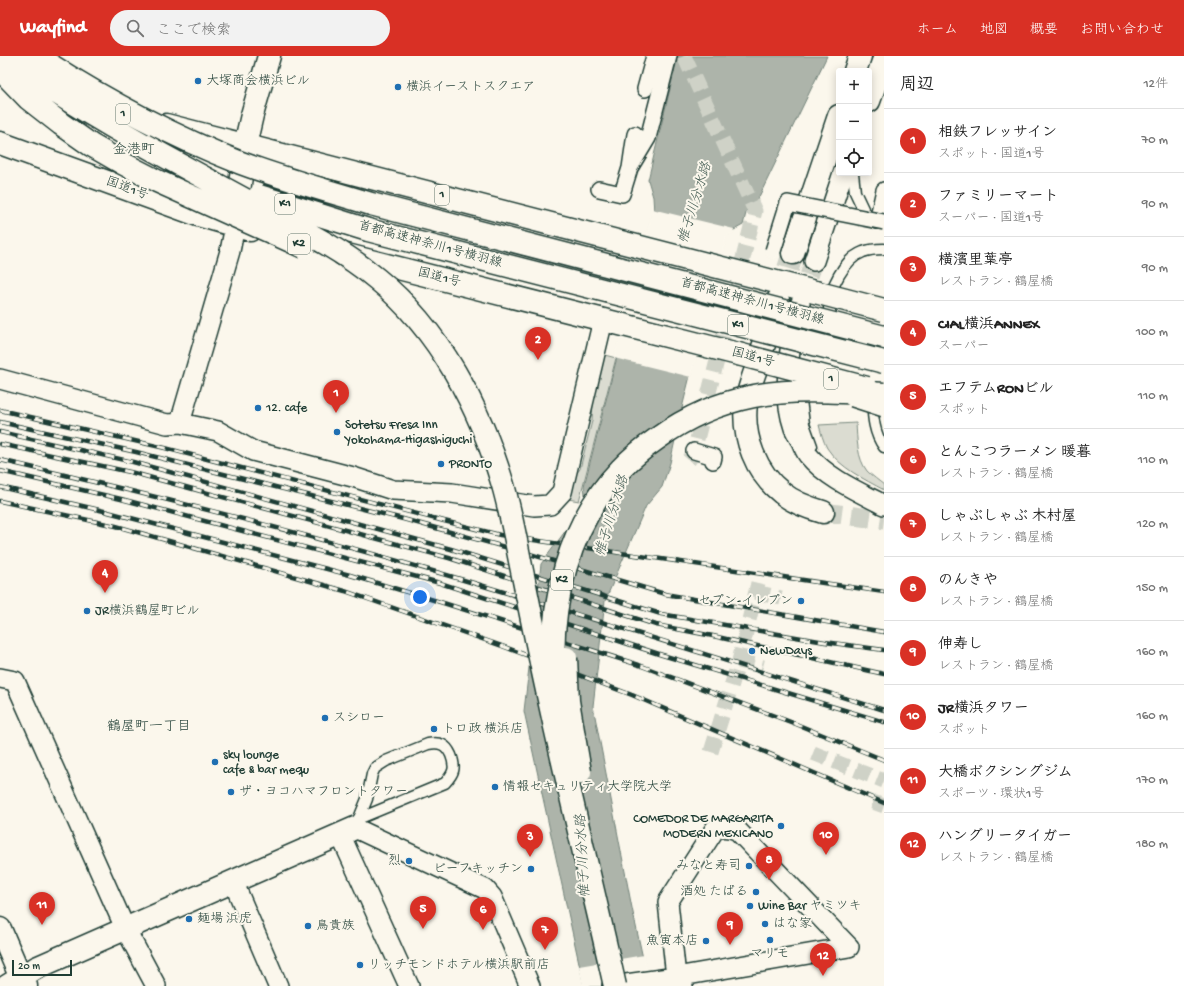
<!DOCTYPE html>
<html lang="ja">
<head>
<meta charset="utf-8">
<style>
	:root { --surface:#fff; --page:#f2f2f2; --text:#222; --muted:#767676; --line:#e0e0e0; --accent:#d93025 }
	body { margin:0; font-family:"Gochi Hand","Klee One",sans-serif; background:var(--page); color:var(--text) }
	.controls { position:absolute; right:12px; top:12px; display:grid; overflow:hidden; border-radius:4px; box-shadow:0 2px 10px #0003 }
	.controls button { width:36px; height:36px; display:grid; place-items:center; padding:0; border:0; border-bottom:1px solid var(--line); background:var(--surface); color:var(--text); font:20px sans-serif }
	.scale { position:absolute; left:12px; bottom:10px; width:60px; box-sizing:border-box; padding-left:4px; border:2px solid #1f3d34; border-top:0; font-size:11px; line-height:14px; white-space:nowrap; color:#1f3d34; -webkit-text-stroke:3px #fbf7ec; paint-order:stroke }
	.you { position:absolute; left:420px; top:541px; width:14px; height:14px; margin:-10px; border:3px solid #fff; border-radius:50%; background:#1a73e8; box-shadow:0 0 0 6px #1a73e833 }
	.badge { display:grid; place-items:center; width:26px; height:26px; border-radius:50%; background:var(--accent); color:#fff; font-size:13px; font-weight:700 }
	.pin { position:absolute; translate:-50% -33px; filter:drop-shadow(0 1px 2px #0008) }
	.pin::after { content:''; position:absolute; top:21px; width:14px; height:12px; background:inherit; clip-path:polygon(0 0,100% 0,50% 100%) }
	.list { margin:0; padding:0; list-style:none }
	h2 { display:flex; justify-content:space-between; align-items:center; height:52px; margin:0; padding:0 16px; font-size:17px }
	h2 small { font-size:13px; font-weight:400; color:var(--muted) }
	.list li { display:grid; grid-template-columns:26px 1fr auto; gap:12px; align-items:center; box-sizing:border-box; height:64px; padding:0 16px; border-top:1px solid var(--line) }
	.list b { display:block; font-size:15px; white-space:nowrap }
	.list p { margin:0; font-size:13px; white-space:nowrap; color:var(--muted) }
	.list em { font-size:13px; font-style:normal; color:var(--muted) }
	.icon { flex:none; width:22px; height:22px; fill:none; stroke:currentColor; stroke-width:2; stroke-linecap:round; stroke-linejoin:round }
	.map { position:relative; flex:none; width:884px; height:930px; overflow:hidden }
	header { display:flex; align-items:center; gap:24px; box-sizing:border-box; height:56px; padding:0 20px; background:var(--accent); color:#fff }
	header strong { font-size:19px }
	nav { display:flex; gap:22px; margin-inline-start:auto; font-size:14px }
	.search { width:280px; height:36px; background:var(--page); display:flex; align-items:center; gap:10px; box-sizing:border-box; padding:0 14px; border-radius:22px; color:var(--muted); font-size:15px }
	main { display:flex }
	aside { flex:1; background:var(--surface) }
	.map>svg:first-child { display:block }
</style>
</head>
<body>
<header>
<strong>Wayfind</strong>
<div class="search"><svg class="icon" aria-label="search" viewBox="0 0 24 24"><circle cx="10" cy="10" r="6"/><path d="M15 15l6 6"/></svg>ここで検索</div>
<nav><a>ホーム</a><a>地図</a><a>概要</a><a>お問い合わせ</a></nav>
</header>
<main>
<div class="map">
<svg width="884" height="930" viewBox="0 0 884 930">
	<rect width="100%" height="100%" fill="#fbf7ec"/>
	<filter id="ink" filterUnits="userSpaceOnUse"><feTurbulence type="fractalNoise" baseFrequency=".025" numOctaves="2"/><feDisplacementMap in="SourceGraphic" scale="8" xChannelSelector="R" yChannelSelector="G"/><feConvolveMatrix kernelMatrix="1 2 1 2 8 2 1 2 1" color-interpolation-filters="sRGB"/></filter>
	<g filter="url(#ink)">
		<path fill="#dbdcd1" stroke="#7d8c82" d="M601 298 616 302 579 445 568 443 575 419 580 413 592 365 594 326Z
			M856 367C857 383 857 402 867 415 872 420 879 425 884 429V434C864 423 840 412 827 392 823 385 821 376 819 369Z"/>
		<path fill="#adb4aa" stroke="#74847b" d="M678 0H827L755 149 747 153 743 169 725 179 683 348 670 407 662 431 646 450 605 545 593 650 632 852 649 930H584L524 655 541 508 586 447 584 430 654 157 653 141 648 124Z"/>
		<path fill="#fbf7ec" d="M652 153 734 173 733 177 727 180 691 321 614 302 652 157Z
			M644 899 651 930H583L579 910Z"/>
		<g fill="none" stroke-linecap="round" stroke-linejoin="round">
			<path stroke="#cfd2c7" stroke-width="15" stroke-dasharray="15 8" stroke-linecap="butt" d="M684 0 755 155 693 399 688 405
				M755 536 781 542
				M739 605 763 611
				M711 696 739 605 758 527
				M813 697 884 725
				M873 746 884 750"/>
			<path stroke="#cfd2c7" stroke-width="19" stroke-dasharray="19 10" stroke-linecap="butt" d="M800 247 814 205
				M823 456 884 464"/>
			<path stroke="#cfd2c7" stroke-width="22" stroke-dasharray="22 11" stroke-linecap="butt" d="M778 244 793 197"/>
			<defs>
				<path id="service" d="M853 117 855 136 864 155 873 163
					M857 291C842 283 837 277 832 261 831 258 830 255 829 252 829 233 844 203 863 196 870 193 877 193 884 193
					M805 334 801 344 804 368 812 390
					M872 345C873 361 874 378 884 391
					M355 772 367 743 372 718 375 712 386 705 428 688C440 686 446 688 451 699 456 712 454 717 445 727L358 763"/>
				<path id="pedestrian" d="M645 33 654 0
					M630 112 648 82 669 0
					M599 133 622 138 630 112 635 78
					M877 165 884 134
					M694 395 714 401 713 405"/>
				<path id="minor" d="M814 205 843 117
					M800 248C790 284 781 335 794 372 796 376 798 381 801 385 803 390 805 395 808 399 827 422 857 435 884 449
					M0 323 167 368 180 367 218 375 253 395 353 421 393 434 452 437 534 450 550 449 562 436 603 264
					M180 367 230 195 235 170
					M0 622 15 625 125 872 156 930
					M355 772 485 833 492 841 530 930
					M340 778 409 930
					M233 825 278 930
					M612 930 676 921 849 891
					M683 930 676 921 668 846 715 773C723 770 729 771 737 774L849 891"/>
				<path id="tertiary" d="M855 15 860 0
					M869 45 884 3
					M236 159 245 89 252 59 269 0
					M793 197 839 60
					M778 244C771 265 765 286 758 307 753 321 748 334 746 348 742 381 756 417 782 437 794 447 809 452 823 456
					M7 930 36 912 355 772"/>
				<path id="primary" d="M0 873 21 922 26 930"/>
				<path id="trunk" d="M166 69 815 236
					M0 87 198 159 250 174
					M343 198 738 298"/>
			</defs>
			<use href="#service" stroke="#1f3d34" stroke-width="13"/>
			<use href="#pedestrian" stroke="#1f3d34" stroke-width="18"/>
			<use href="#minor" stroke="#1f3d34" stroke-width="22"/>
			<use href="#tertiary" stroke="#1f3d34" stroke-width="25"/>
			<use href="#primary" stroke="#1f3d34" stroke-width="25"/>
			<use href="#trunk" stroke="#1f3d34" stroke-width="25"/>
			<use href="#service" stroke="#fbf7ec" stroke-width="10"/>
			<use href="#pedestrian" stroke="#fbf7ec" stroke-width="15"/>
			<use href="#minor" stroke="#fbf7ec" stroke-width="19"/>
			<use href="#tertiary" stroke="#fbf7ec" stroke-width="22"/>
			<use href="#primary" stroke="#fbf7ec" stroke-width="22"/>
			<use href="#trunk" stroke="#fbf7ec" stroke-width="22"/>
			<defs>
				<path id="rail" d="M0 354 165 392 444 465 500 479 884 536
					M0 366 136 396 403 463 523 496 665 538 884 576
					M0 376 133 406 451 493 661 558 825 586 884 594
					M0 388 130 416 449 502 656 569 713 580 884 618
					M0 404C149 438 296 475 443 518 591 561 737 609 884 654
					M0 415 121 443 440 527 659 598 884 666
					M0 431 104 455 350 519 437 545 639 609 796 668 884 704
					M0 445 116 470 345 535 502 590 632 639 884 747"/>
			</defs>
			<use href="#rail" stroke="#1f3d34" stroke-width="4.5"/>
			<use href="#rail" stroke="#fbf7ec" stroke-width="3" stroke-dasharray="9" stroke-linecap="butt"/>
			<defs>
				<path id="pedestrian-bridge" d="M773 195 788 147 884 166"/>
				<path id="minor-bridge" d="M853 341 884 351"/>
				<path id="trunk-bridge" d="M815 236 884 254
					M738 298 867 332"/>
				<path id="motorway-bridge" d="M10 0C26 12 41 26 57 37 119 77 185 111 249 146 292 169 340 192 377 223 440 274 480 352 503 429 510 454 515 479 520 505 529 549 538 594 548 639 569 736 593 833 615 930
					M36 0C101 42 169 79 241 107 284 123 328 135 371 148L884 281
					M0 13 29 43 61 68 91 89 124 108 157 125 304 191
					M259 140 368 174 884 306
					M566 602 568 645 580 716
					M554 623C549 549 568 468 621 413 632 401 645 391 658 382 687 361 719 347 754 340 797 332 841 336 884 338"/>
			</defs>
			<use href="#pedestrian-bridge" stroke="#1f3d34" stroke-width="18" stroke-linecap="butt"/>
			<use href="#minor-bridge" stroke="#1f3d34" stroke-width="22" stroke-linecap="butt"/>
			<use href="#trunk-bridge" stroke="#1f3d34" stroke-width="25" stroke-linecap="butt"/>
			<use href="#motorway-bridge" stroke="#1f3d34" stroke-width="25" stroke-linecap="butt"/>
			<use href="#pedestrian-bridge" stroke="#fbf7ec" stroke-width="15"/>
			<use href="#minor-bridge" stroke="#fbf7ec" stroke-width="19"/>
			<use href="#trunk-bridge" stroke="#fbf7ec" stroke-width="22"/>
			<use href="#motorway-bridge" stroke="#fbf7ec" stroke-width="22"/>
		</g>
	</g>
	<g fill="#1f6fb2" stroke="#fbf7ec" stroke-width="1.5">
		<circle cx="198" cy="25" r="4"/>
		<circle cx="398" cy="31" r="4"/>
		<circle cx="258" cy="352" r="4"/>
		<circle cx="337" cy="376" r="4"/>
		<circle cx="441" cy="408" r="4"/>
		<circle cx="801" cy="545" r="4"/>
		<circle cx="87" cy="555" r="4"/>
		<circle cx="752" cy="595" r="4"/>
		<circle cx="325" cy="662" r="4"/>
		<circle cx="434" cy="673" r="4"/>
		<circle cx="215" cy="706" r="4"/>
		<circle cx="495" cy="731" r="4"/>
		<circle cx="231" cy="736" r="4"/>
		<circle cx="781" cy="770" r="4"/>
		<circle cx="409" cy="805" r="4"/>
		<circle cx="749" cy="810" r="4"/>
		<circle cx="531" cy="813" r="4"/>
		<circle cx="756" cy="836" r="4"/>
		<circle cx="750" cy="850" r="4"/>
		<circle cx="189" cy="863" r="4"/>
		<circle cx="765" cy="868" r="4"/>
		<circle cx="308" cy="870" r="4"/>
		<circle cx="770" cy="884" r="4"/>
		<circle cx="706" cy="885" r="4"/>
		<circle cx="360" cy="909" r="4"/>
	</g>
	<g text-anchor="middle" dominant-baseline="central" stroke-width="4" stroke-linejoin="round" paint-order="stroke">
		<g fill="#fbf7ec" stroke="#61756b" stroke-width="1">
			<rect x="116" y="48" width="14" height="20" rx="3"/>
			<rect x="435" y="129" width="14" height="20" rx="3"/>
			<rect x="275" y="138" width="20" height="20" rx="3"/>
			<rect x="288" y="178" width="22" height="20" rx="3"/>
			<rect x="728" y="259" width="20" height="20" rx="3"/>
			<rect x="824" y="313" width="14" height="20" rx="3"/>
			<rect x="551" y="514" width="22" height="20" rx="3"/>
		</g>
		<g font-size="12" font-weight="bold" fill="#1f3d34">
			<text x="123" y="58">1</text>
			<text x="442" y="139">1</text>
			<text x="285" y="148">K1</text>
			<text x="299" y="188">K2</text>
			<text x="738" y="269">K1</text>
			<text x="831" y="323">1</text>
			<text x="562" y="524">K2</text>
		</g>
		<g font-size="13" fill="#1f3d34" stroke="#fbf7ec" text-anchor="start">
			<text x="206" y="25">大塚商会横浜ビル</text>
			<text x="406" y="31">横浜イーストスクエア</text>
			<text x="266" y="352">12. cafe</text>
			<text x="345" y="369">Sotetsu Fresa Inn<tspan x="345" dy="15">Yokohama-Higashiguchi</tspan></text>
			<text x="449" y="408">PRONTO</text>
			<text x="793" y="545" text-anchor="end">セブン-イレブン</text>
			<text x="95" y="555">JR横浜鶴屋町ビル</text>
			<text x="760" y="595">NewDays</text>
			<text x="333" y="662">スシロー</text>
			<text x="442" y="673">トロ政 横浜店</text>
			<text x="223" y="699">sky lounge<tspan x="223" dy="15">cafe &amp; bar mequ</tspan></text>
			<text x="503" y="731">情報セキュリティ大学院大学</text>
			<text x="239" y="736">ザ・ヨコハマフロントタワー</text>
			<text x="773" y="763" text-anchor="end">COMEDOR DE MARGARITA<tspan x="773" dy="15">MODERN MEXICANO</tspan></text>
			<text x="401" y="805" text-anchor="end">烈</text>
			<text x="741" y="810" text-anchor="end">みなと寿司</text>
			<text x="523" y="813" text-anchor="end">ビーフキッチン</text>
			<text x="748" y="836" text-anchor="end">酒処 たばる</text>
			<text x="758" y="850">Wine Bar ヤミツキ</text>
			<text x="197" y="863">麺場 浜虎</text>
			<text x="773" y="868">はな家</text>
			<text x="316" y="870">鳥貴族</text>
			<text x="698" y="885" text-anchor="end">魚寅本店</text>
			<text x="770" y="898" text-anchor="middle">マリモ</text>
			<text x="368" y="909">リッチモンドホテル横浜駅前店</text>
		</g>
		<g font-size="13" fill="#1f3d34" stroke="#fbf7ec">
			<text transform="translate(127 133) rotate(20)">国道1号</text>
			<text transform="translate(430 189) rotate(15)">首都高速神奈川1号横羽線</text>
			<text transform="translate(439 222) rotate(14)">国道1号</text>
			<text transform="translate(752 246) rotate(15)">首都高速神奈川1号横羽線</text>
			<text transform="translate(753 302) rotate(15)">国道1号</text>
		</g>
		<g font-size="14" fill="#1f3d34" stroke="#fbf7ec">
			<text x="134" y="94">金港町</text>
			<text x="149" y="671">鶴屋町一丁目</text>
		</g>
		<g font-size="14" font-style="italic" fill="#425b52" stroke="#fbf7ec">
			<text transform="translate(696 147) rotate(-73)">帷子川分水路</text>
			<text transform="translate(613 460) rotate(-73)">帷子川分水路</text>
			<text transform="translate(584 800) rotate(-93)">帷子川分水路</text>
		</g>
	</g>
</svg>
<div class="controls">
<button>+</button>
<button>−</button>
<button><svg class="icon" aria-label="locate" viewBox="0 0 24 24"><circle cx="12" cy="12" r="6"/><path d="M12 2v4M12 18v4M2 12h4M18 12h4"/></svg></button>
</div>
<div class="scale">20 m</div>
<div class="you"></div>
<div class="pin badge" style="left:336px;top:357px">1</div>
<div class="pin badge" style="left:538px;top:304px">2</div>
<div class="pin badge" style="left:530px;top:801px">3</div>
<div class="pin badge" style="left:105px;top:537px">4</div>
<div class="pin badge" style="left:423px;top:873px">5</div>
<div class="pin badge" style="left:483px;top:874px">6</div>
<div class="pin badge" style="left:545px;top:894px">7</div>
<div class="pin badge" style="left:769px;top:824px">8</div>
<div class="pin badge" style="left:730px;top:889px">9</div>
<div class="pin badge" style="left:826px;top:799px">10</div>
<div class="pin badge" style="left:42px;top:869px">11</div>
<div class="pin badge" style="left:823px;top:920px">12</div>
</div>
<aside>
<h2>周辺<small>12件</small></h2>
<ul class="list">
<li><span class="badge">1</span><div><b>相鉄フレッサイン</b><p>スポット · 国道1号</p></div><em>70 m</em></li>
<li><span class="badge">2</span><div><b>ファミリーマート</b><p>スーパー · 国道1号</p></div><em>90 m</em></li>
<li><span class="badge">3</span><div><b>横濱里葉亭</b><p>レストラン · 鶴屋橋</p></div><em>90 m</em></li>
<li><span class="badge">4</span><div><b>CIAL横浜ANNEX</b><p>スーパー</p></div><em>100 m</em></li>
<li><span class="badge">5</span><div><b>エフテムRONビル</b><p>スポット</p></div><em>110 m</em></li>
<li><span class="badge">6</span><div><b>とんこつラーメン 暖暮</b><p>レストラン · 鶴屋橋</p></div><em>110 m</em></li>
<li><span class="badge">7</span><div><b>しゃぶしゃぶ 木村屋</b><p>レストラン · 鶴屋橋</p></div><em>120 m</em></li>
<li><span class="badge">8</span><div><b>のんきや</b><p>レストラン · 鶴屋橋</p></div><em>150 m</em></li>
<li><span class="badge">9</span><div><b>伸寿し</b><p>レストラン · 鶴屋橋</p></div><em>160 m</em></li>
<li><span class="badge">10</span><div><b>JR横浜タワー</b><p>スポット</p></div><em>160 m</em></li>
<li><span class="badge">11</span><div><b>大橋ボクシングジム</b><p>スポーツ · 環状1号</p></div><em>170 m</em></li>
<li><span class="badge">12</span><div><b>ハングリータイガー</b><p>レストラン · 鶴屋橋</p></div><em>180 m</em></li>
</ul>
</aside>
</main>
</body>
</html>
